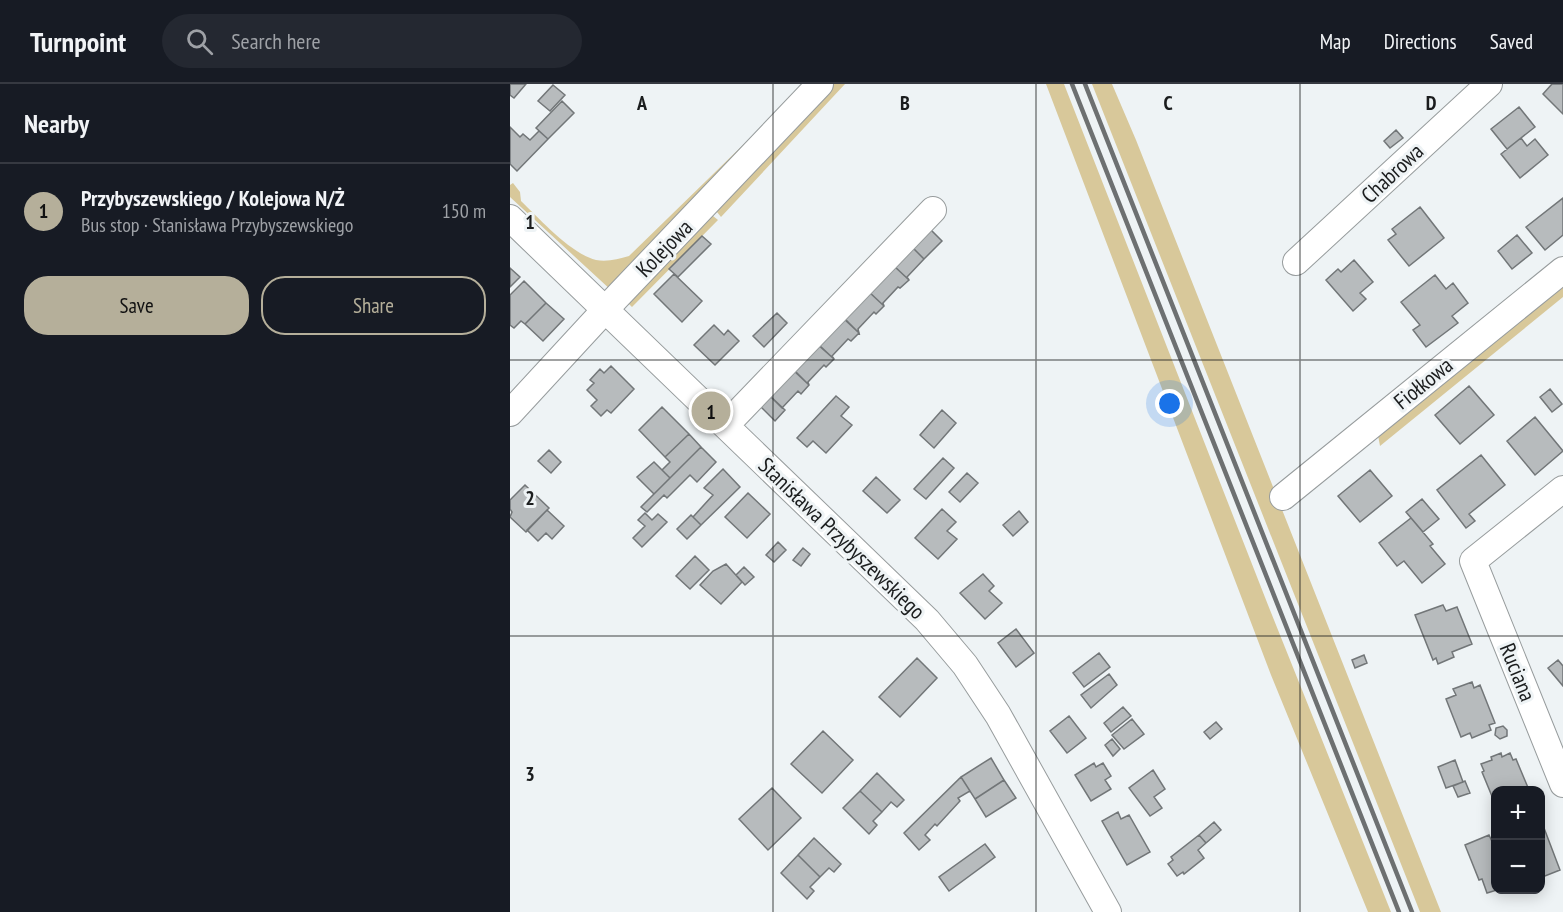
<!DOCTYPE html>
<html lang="en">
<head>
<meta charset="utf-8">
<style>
	:root { --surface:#171b24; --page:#242831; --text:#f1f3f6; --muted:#9ea1a6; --line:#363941; --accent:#b5af9a }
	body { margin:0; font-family:"PT Sans Narrow",sans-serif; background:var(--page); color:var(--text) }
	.controls { position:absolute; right:18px; bottom:18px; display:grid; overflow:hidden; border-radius:12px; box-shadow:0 3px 15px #0003 }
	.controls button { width:54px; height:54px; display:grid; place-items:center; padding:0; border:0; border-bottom:2px solid var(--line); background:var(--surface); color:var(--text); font:30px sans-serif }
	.you { position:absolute; left:660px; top:320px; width:21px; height:21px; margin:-15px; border:4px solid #fff; border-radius:50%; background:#1a73e8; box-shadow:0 0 0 9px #1a73e833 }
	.badge { display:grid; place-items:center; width:39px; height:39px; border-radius:50%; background:var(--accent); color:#111; font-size:20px; font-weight:700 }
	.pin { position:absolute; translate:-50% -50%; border:3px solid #fff; box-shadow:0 2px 6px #0006 }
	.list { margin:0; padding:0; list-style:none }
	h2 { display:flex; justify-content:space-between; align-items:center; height:78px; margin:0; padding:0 24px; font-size:26px }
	h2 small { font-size:20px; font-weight:400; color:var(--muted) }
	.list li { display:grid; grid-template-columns:39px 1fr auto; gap:18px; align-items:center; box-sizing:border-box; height:96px; padding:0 24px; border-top:2px solid var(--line) }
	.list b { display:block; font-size:22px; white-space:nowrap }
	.list p { margin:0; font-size:20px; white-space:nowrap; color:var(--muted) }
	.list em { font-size:20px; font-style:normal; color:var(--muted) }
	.actions { display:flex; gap:12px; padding:18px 24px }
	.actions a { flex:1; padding:14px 0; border:2px solid var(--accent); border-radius:24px; text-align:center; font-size:21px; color:var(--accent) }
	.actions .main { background:var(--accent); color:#111 }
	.icon { flex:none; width:33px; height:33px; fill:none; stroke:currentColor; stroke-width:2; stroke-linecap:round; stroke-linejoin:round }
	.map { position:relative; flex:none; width:1053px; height:828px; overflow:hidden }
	header { display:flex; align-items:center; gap:36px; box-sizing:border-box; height:84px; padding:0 30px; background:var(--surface); border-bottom:2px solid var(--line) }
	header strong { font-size:28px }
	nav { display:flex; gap:33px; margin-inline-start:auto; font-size:21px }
	.search { width:420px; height:54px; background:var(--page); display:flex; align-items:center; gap:15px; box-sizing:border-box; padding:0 21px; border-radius:33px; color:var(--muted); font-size:22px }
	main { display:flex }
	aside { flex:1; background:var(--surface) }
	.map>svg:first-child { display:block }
</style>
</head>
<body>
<header>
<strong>Turnpoint</strong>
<div class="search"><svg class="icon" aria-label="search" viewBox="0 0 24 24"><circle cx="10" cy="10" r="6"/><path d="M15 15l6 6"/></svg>Search here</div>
<nav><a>Map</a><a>Directions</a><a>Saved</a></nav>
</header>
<main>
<aside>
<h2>Nearby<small></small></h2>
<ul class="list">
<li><span class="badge">1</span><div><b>Przybyszewskiego / Kolejowa N/Ż</b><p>Bus stop · Stanisława Przybyszewskiego</p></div><em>150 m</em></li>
</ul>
<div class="actions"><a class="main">Save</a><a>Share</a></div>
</aside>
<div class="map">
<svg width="1053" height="828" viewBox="0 0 1053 828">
	<rect width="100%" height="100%" fill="#eef3f5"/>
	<path fill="#d8c89a" d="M320 0H335L211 133 203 123Z
		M536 0H554L758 521 881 828H858L761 591Z
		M582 0H602L626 56 931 828H910Z
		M271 24 102 207 0 113V101L3 99 10 108 11 117C31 136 60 169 86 176 98 178 108 175 119 172Z
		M198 128 208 136 122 223 116 217Z
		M1053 194V213L870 362 867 346Z"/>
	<path fill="#b7bbbd" stroke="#727678" stroke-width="1.5" d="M0 0H16L4 14 0 11Z
		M1042 0H1053V30L1033 10Z
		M43 1 55 11 40 27 28 17Z
		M52 17 64 29 38 55 26 44Z
		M1009 23 1025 43 997 65 981 45Z
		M0 43 10 53 13 50 20 56 29 47 38 55 7 87 0 80Z
		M886 46 893 54 880 64 874 57Z
		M1011 54 1017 62 1025 55 1038 71 1010 94 991 70Z
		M1053 114V151L1035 166 1016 143Z
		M910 123 934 154 899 182 878 156 886 150 882 145Z
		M418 143 432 157 414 175 402 163Z
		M1007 151 1022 169 1002 185 988 167Z
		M192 152 201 160 168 193 159 185Z
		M402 163 414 175 397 193 399 196 384 182Z
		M844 176 863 198 850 209 856 215 843 227 816 196 828 185 831 188Z
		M384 182 399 196 390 204 388 203 373 219 374 222 357 206Z
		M0 184 10 193 0 203Z
		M164 190 192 217 172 238 144 210Z
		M925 191 936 205 943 199 958 219 942 232 948 239 916 263 903 246 910 241 891 218Z
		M14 197 36 219 15 240 11 237 4 244 0 241V211Z
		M359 208 374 222 366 230 364 228 348 245 349 249 332 233Z
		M36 219 54 235 33 257 15 240Z
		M267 229 277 239 254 263 243 252Z
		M334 234 349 249 341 257 338 255 322 272 324 275 306 259Z
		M204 241 214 251 218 246 229 257 205 281 184 261Z
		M309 261 324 275 316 283 314 281 298 298 299 301 282 285Z
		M101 282 124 305 101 329 97 326 91 332 81 322 87 316 77 306 84 299 80 296 90 285 94 289Z
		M284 286 299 301 291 310 288 307 272 324 258 310Z
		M959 302 984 331 950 360 925 331Z
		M1040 305 1052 320 1042 328 1030 313Z
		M258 310 275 326 265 337 248 320Z
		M326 312 339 323 331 332 342 341 316 369 303 357 297 363 287 354Z
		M152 323 179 350 155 373 129 346Z
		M432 326 446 339 424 364 410 351Z
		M1025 333 1053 367 1025 391 997 357Z
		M179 350 191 363 160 394 152 386 160 378 155 373Z
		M191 363 206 378 187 398 180 391 157 414 154 411 137 428 131 423Z
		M39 366 51 378 41 389 28 377Z
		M971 371 995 401 959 430 965 437 956 444 927 406Z
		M433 374 444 384 416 415 404 405Z
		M144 378 160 394 144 410 127 393Z
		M213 385 230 403 191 441 183 433 203 411 194 404Z
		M860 386 882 412 850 438 828 412Z
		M457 389 468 399 450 418 439 408Z
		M366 393 390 416 377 429 353 407Z
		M15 401 39 424 16 448 0 433 2 428 0 425V416Z
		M238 409 260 430 237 454 215 433Z
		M912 415 929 435 913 448 896 428Z
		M432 425 446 438 437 447 447 455 428 475 405 454Z
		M37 426 54 442 42 455 36 449 28 457 17 446Z
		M509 427 518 438 503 452 493 441Z
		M135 429 142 436 148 430 157 438 132 463 123 454 135 442 128 436Z
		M181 431 191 441 177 455 167 445Z
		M901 434 923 460 920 462 935 480 912 499 894 477 887 482 869 459Z
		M268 458 276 466 264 478 256 471Z
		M293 464 300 470 291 482 283 476Z
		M185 472 199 486 180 505 166 492Z
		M216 480 232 498 211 520 190 501 203 487Z
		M234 483 244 493 235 501 226 491Z
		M473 490 484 502 479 507 492 519 475 535 450 509Z
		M933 521 936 527 947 523 962 560 942 568 944 573 928 580 926 574 923 576 905 531Z
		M506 545 524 569 506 583 488 559Z
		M589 569 600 583 574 603 563 589Z
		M854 571 857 579 845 584 842 576Z
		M407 574 427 594 390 633 369 613Z
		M1048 576 1053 582V602L1038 584Z
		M599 590 607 601 581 624 571 611Z
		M962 598 964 604 970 601 985 639 979 641 981 646 962 654 960 649 951 653 936 615 946 611 943 605Z
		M613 623 621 632 601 648 594 639Z
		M559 632 576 654 557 669 540 647Z
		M622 635 634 650 614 665 602 651Z
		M706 638 712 645 700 655 694 648Z
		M993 642 997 646V652L990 655 985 651 986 644Z
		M313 647 343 676 312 709 281 680Z
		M602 655 610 665 603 672 595 661Z
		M991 669 992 673 1000 669 1003 676 1006 675 1019 706H986V722L972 688 974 687 971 680 982 676 981 673Z
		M481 674 494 696 465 715 451 693Z
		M945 676 953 698 936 704 928 683Z
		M584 679 586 683 593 679 601 692 595 696 601 705 581 717 565 691Z
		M643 686 655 705 644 713 652 724 640 732 619 704Z
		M367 689 394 716 387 723 381 718 372 728 350 707Z
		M451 693 460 707 448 714 450 717 427 742 425 740 415 751 420 756 409 766 394 749Z
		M494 696 506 714 476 733 465 715Z
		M955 697 960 709 948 713 943 702Z
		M262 704 291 734 258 766 229 735Z
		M350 707 372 728 363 737 367 741 359 750 333 724Z
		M608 728 611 735 619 731 640 768 617 781 592 737Z
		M704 738 711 746 696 759 689 751Z
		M1034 744 1050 786 1030 794V745Z
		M689 751 696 759 688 766 694 774 674 790 673 788 667 792 658 780 663 776 661 773Z
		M979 751 986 766 987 806 977 809 972 795 969 796 955 761Z
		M304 754 331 780 324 788 319 784 310 793 288 771Z
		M475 760 485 773 439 807 429 793Z
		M288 771 310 793 300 803 304 807 297 815 271 789Z"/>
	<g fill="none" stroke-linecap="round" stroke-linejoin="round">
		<defs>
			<path id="minor" d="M0 134 417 536 455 581 488 631 598 828
				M786 178 979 0
				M0 329 106 214 310 0
				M216 341 423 126
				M1053 405 963 477 1053 700
				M773 413 1053 186"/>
		</defs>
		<use href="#minor" stroke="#979c9d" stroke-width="28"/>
		<use href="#minor" stroke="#fff" stroke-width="26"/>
		<path stroke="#6d7071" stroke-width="4.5" d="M562 0 889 828
			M575 0 902 828"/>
	</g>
	<path fill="none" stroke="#1b1d1e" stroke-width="1.5" stroke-opacity="0.55" d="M263 0V828M526 0V828M790 0V828M0 276H1053M0 552H1053"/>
	<g text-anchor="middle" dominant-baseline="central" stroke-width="6" stroke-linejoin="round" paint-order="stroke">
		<g font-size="22" fill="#1b1d1e" stroke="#eef3f5">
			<text transform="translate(882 89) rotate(-43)">Chabrowa</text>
			<text transform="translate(154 164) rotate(-46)">Kolejowa</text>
			<text transform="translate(913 299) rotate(-39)">Fiołkowa</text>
			<text transform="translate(332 454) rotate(44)">Stanisława Przybyszewskiego</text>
			<text transform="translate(1008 588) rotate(68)">Ruciana</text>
		</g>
	</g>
	<g font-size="20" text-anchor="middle" font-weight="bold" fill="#1b1d1e" stroke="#eef3f5" stroke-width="6" stroke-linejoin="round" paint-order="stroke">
		<text x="132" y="26">A</text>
		<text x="395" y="26">B</text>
		<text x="658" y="26">C</text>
		<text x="921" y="26">D</text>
		<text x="20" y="145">1</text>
		<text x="20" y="421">2</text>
		<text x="20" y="697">3</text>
	</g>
</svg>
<div class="controls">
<button>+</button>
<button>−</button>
</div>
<div class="you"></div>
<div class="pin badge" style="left:201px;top:327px">1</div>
</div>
</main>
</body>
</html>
